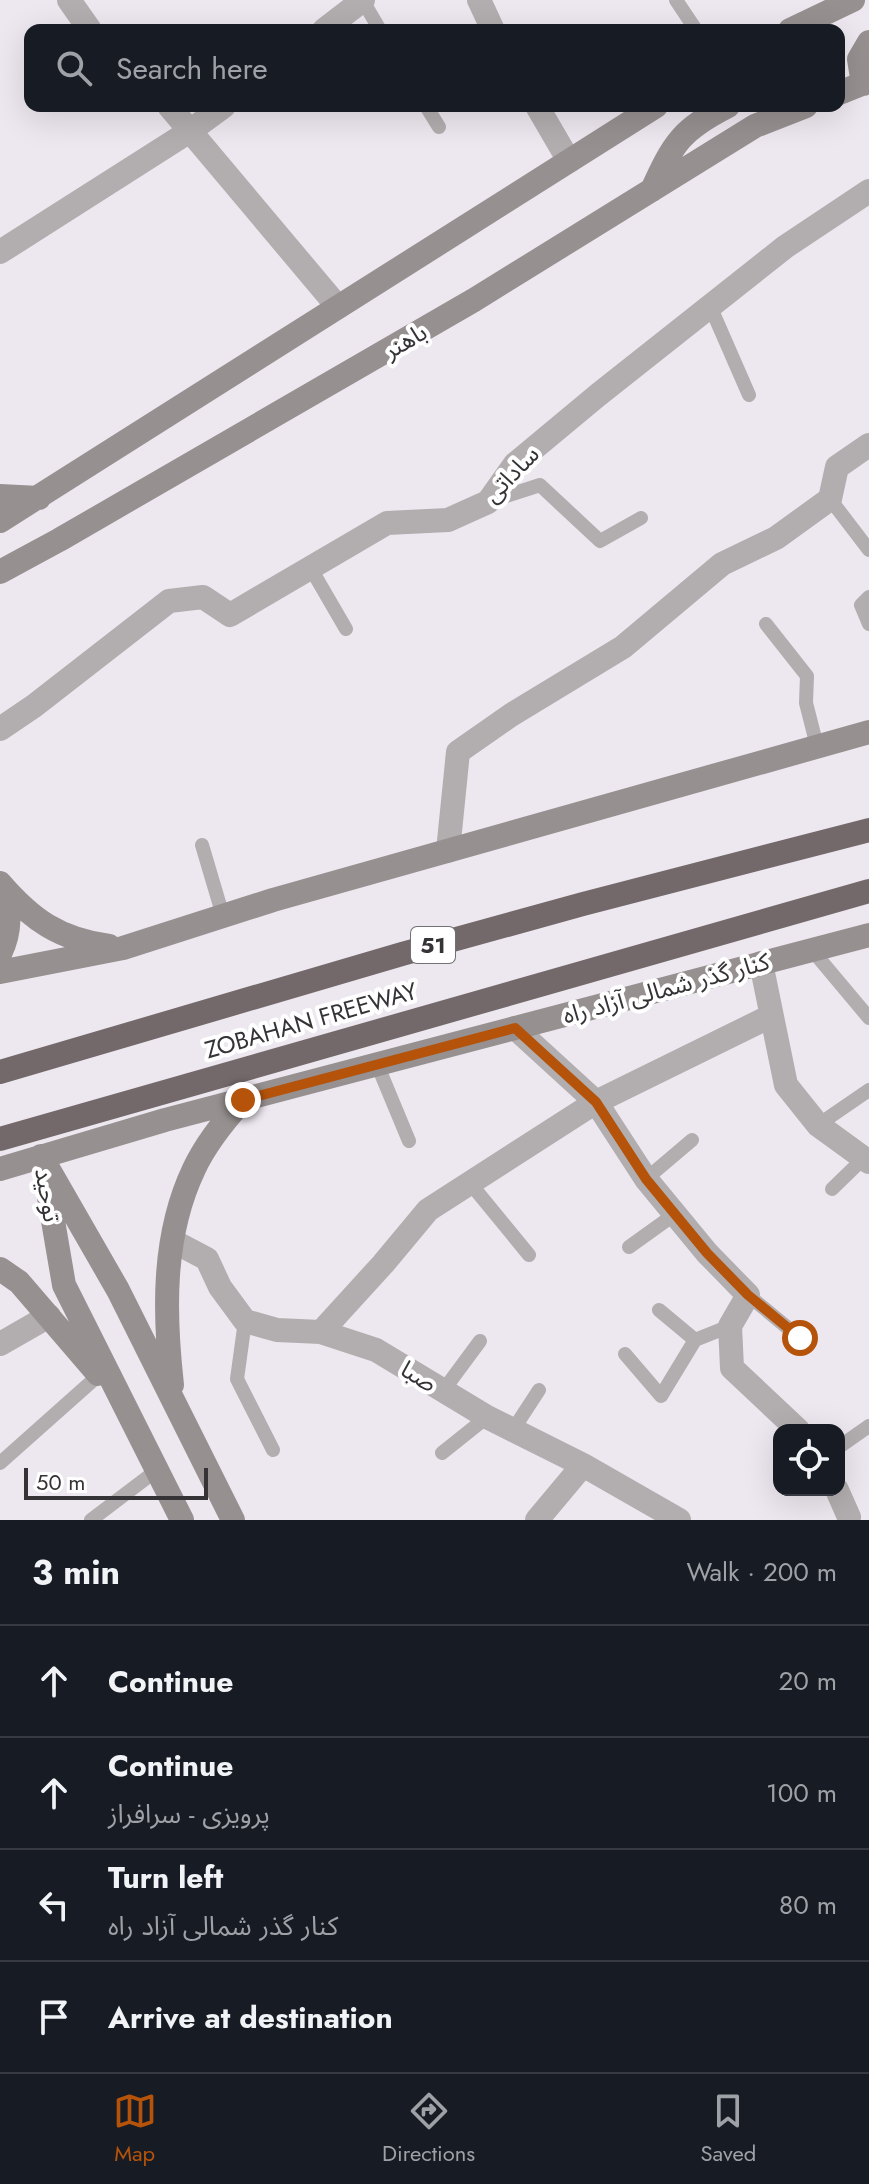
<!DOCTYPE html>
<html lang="en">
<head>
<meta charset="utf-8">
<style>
	:root { --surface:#171b24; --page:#20242c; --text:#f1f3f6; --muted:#9ea1a6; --line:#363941; --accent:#b45309 }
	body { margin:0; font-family:Jost,"Noto Sans Arabic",sans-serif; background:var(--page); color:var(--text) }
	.controls { position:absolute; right:24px; bottom:24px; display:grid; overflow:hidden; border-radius:16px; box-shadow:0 8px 32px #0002 }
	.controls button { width:72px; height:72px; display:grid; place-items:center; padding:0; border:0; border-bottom:2px solid var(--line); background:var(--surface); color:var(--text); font:40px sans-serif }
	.scale { position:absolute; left:24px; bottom:20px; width:184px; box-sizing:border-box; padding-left:8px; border:4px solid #353336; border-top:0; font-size:22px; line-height:28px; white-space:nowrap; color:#353336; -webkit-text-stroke:6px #fff; paint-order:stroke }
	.stop { position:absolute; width:24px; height:24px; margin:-18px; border:6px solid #b45309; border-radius:50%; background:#fff }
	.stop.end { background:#b45309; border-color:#fff; box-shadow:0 2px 8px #0008 }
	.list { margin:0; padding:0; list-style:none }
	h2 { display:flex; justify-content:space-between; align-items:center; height:104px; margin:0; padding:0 32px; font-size:34px }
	h2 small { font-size:26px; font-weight:400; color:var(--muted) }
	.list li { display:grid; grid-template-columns:52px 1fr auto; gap:24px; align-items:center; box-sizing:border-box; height:112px; padding:0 32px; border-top:2px solid var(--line) }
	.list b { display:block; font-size:30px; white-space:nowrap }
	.list p { margin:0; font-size:26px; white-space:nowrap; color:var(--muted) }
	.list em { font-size:26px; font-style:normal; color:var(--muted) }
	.icon { flex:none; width:44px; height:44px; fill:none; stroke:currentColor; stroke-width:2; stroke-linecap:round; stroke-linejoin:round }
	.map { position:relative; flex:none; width:869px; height:1520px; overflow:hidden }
	.search { position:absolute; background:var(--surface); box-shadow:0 8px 32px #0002; left:24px; right:24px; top:24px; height:88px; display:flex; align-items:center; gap:20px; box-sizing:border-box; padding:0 28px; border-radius:16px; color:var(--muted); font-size:30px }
	.sheet { height:552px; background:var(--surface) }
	nav { display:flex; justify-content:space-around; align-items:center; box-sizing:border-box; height:112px; border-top:2px solid var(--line); background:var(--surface); font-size:22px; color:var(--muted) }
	nav a { display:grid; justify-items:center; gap:4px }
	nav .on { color:var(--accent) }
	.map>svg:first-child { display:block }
</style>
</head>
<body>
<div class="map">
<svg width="869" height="1520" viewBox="0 0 869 1520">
	<rect width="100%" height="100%" fill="#ede7ef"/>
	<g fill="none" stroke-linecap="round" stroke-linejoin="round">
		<path stroke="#b2adae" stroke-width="14" d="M676 0 696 30
			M363 1 380 30
			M426 106 439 127
			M711 308 749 395
			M830 499 869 550
			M488 502 540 485 600 541 641 518
			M310 567 346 629
			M869 597 861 605 869 624
			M766 624 807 676 806 703 817 746
			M202 845 223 916
			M812 950 869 1018
			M377 1064 409 1141
			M818 1125 869 1090
			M646 1179 692 1140
			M470 1183 529 1255
			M832 1189 865 1157
			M629 1247 675 1214
			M748 1295 800 1338
			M659 1310 695 1340
			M245 1321 237 1379 273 1450
			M625 1354 661 1396 695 1340 730 1326
			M443 1391 480 1341
			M513 1430 539 1390
			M839 1447 869 1426
			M442 1453 487 1417
			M0 1463 99 1375
			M91 1520 157 1470"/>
		<path stroke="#b2adae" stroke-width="24" d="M69 0 90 30
			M479 0 493 30
			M324 30 363 0
			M169 106 338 307
			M537 106 569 161
			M0 252 190 131 224 106
			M0 729 34 706 169 601 203 597 230 615 387 523 448 520 488 502 515 464 598 395 785 247 869 191
			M448 851 458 752 511 715 623 647 722 564 776 538 830 499 837 467 869 445
			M761 963 786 1085 818 1125 869 1162
			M515 1028 596 1102 646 1179 707 1253 748 1295 730 1326 732 1368 798 1430
			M173 1241 207 1259 220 1287 245 1321 277 1330 321 1332 376 1350 487 1417 583 1465 679 1520
			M321 1332 383 1264 428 1210 596 1102 771 1016
			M0 1344 49 1316
			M837 1490 849 1517
			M537 1520 583 1465"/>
		<path stroke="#979090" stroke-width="24" d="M790 30 853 0
			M863 84 859 59 869 42
			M839 93 869 81
			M652 190C674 142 681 130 728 106
			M0 496 39 498
			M0 521 656 106
			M0 572 59 540 474 300 755 126 806 106
			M0 883C32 920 59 939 109 946
			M0 954C11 931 11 911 1 887
			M0 972 123 948 273 900 869 732
			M41 1156 118 1290 233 1520
			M0 1169 165 1120 869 935
			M45 1174 64 1285 182 1520
			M0 1269 19 1282 98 1374
			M172 1385C164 1313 162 1236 194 1169 206 1143 224 1121 243 1100"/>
		<path stroke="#73696a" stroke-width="24" d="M0 1072 402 954 583 904 869 830
			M0 1139 869 891"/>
	</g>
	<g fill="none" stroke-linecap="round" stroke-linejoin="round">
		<path stroke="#b45309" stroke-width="10" d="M243 1100 515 1028 596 1102 646 1179 707 1253 748 1295 800 1338"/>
	</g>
	<g text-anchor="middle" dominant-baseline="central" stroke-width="8" stroke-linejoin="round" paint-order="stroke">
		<rect fill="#fff" stroke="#727072" stroke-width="2" x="411" y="927" width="44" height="36" rx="6"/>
		<g font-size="22" font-weight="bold" fill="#353336">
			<text x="433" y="945">51</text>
		</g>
		<g font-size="24" fill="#353336" stroke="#fff">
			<text transform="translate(405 341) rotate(-30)">باهنر</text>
			<text transform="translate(511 474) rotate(-46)">ساداتی</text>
			<text transform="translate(666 988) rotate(-15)">کنار گذر شمالی آزاد راه</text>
			<text transform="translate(311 1020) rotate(-16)">ZOBAHAN FREEWAY</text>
			<text transform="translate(48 1195) rotate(80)">توحید</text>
			<text transform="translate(419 1376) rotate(31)">صبا</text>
		</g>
	</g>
</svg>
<div class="controls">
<button><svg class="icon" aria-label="locate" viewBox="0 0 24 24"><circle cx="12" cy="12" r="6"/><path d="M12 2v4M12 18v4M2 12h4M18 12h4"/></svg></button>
</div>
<div class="scale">50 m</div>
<div class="stop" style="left:800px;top:1338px"></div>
<div class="stop end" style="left:243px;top:1100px"></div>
<div class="search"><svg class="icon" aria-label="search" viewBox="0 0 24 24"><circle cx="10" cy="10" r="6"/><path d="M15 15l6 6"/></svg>Search here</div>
</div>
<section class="sheet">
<h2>3 min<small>Walk · 200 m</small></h2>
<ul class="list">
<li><svg class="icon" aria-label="ahead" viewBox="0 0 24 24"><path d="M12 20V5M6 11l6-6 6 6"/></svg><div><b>Continue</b></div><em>20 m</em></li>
<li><svg class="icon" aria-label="ahead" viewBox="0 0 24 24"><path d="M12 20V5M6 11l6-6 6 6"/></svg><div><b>Continue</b><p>پرویزی - سرافراز</p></div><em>100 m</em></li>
<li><svg class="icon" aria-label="left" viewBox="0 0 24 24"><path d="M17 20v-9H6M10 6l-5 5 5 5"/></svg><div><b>Turn left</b><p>کنار گذر شمالی آزاد راه</p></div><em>80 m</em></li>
<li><svg class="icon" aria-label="arrive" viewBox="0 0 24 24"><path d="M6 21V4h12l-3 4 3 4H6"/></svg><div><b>Arrive at destination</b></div></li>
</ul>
</section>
<nav>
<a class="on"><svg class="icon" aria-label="map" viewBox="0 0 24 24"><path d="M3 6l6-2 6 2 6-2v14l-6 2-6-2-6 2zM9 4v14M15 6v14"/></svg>Map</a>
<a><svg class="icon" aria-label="directions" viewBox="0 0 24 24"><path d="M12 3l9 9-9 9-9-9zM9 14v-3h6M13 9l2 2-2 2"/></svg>Directions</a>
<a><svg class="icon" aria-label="saved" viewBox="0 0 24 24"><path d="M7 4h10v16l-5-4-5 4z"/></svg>Saved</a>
</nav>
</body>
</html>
